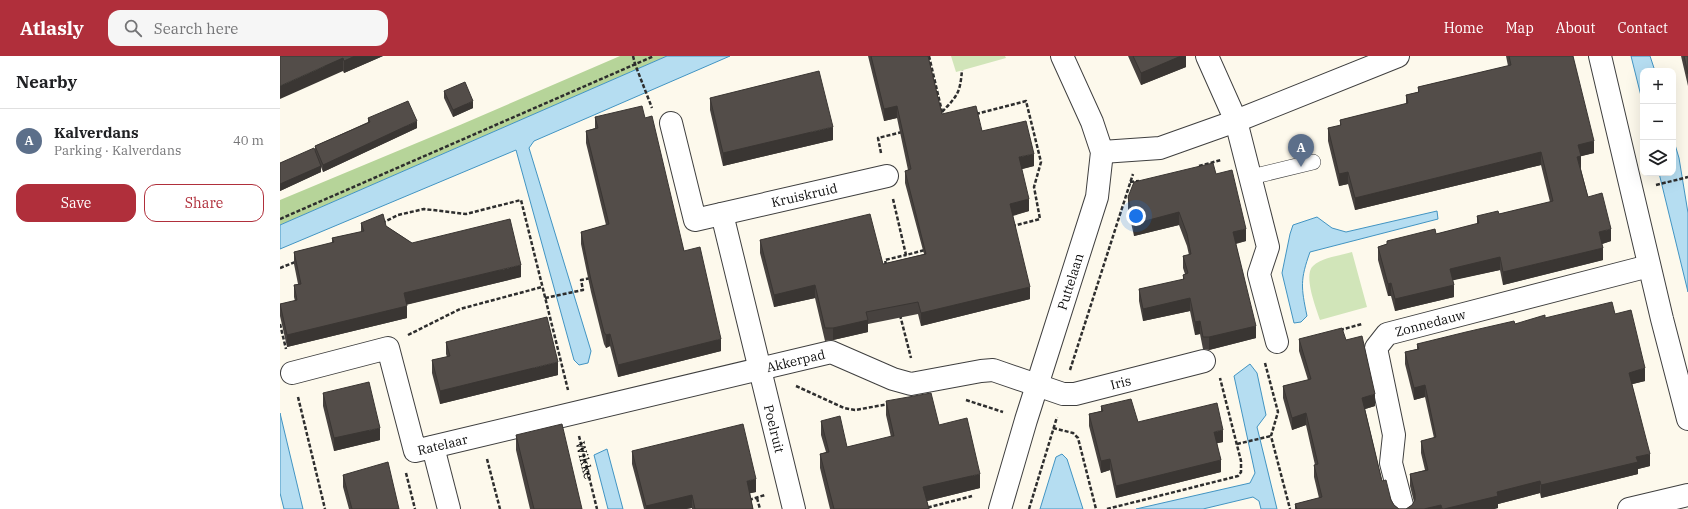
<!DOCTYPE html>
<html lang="en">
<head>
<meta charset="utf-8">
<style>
	:root { --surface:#fff; --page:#f6f6f6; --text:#202124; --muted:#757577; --line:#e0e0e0; --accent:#b02f3b }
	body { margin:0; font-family:"IBM Plex Serif",serif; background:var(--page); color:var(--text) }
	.controls { position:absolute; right:12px; top:12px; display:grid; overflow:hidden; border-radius:8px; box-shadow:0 4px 16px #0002 }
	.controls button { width:36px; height:36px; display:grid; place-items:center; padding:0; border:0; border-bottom:1px solid var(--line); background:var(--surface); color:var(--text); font:20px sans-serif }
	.you { position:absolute; left:856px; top:160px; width:14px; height:14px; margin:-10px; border:3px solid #fff; border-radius:50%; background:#1a73e8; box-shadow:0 0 0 6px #1a73e833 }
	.badge { display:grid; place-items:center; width:26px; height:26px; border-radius:50%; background:var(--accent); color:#fff; font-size:13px; font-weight:700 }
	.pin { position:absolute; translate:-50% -33px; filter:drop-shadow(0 1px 2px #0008) }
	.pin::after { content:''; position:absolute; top:21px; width:14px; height:12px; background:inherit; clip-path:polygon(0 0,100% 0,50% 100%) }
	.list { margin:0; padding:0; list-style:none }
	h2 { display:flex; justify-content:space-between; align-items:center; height:52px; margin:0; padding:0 16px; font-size:17px }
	h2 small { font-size:13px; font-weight:400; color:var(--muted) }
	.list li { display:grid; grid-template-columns:26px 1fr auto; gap:12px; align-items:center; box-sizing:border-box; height:64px; padding:0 16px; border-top:1px solid var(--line) }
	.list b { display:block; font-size:15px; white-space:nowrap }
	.list p { margin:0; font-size:13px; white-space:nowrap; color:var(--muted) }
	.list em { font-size:13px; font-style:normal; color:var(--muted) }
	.actions { display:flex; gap:8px; padding:12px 16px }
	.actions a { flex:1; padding:9px 0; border:1px solid var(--accent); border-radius:12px; text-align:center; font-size:14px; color:var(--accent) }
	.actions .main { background:var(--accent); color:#fff }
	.icon { flex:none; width:22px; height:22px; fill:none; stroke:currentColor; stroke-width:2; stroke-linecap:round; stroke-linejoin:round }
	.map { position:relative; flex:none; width:1408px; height:453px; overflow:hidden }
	header { display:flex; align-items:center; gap:24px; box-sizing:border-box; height:56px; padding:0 20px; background:var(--accent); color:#fff }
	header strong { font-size:19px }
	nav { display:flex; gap:22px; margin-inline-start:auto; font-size:14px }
	.search { width:280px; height:36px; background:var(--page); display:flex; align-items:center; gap:10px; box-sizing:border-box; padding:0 14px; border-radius:12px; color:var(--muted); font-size:15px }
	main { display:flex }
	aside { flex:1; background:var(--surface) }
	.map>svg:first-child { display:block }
</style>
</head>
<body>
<header>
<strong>Atlasly</strong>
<div class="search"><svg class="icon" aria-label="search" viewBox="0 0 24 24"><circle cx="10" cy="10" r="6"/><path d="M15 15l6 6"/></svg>Search here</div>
<nav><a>Home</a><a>Map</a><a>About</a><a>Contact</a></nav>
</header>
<main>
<aside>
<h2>Nearby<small></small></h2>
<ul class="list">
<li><span class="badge" style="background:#5c6f8a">A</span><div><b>Kalverdans</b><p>Parking · Kalverdans</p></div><em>40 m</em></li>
</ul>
<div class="actions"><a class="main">Save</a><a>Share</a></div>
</aside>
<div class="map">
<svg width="1408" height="453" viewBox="0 0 1408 453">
	<rect width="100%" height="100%" fill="#fdf9ec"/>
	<path fill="#d1e5b9" d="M671 0H725L726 2 676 16Z
		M1072 196 1087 251 1040 264C1036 252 1023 219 1033 210 1042 201 1060 200 1072 196Z"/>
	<path fill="#b6d499" d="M340 0H387L0 169V144L180 69Z"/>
	<path fill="#b5ddf1" stroke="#4294c2" d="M387 0H450L254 85 249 92 311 295 308 307 299 309 294 304 236 94 0 193V169Z
		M1351 0H1370L1375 15H1363V48Z
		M1393 82 1399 102 1408 157V236L1379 117H1393Z
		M1157 155 1158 163 1030 196C1020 224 1021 231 1027 260L1021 266 1014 267 1002 217 1010 178 1013 169 1037 161 1052 172 1066 176Z
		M970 308 977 317 986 359 977 371 997 453H981L979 445 973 441 923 453H856L970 427 975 417 954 320Z
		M0 357 23 453H4L0 437Z
		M327 393 343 453H328L314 399Z
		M782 398 787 403 803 453H760L776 401Z"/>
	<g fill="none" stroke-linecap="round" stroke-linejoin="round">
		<defs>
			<path id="service" d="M971 121 1033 106"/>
			<g id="minor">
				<path d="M927 0 956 65 988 191 979 218 997 286"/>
				<path d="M1320 0 1382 263 1408 363"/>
				<path id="s2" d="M391 67 415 164 607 120"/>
				<path d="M822 96 880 92 956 65 1118 0"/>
				<path id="s3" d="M442 158 514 453"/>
				<path id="s4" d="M12 317 108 292 135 395 551 296 613 323 631 328 701 315 713 314 783 338H795L924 305"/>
				<path d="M153 391 169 453"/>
				<path id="s5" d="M1123 453 1111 407 1114 379 1096 292 1107 278 1369 210"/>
				<path d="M1349 453 1408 439"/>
			</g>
			<g id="tertiary">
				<path id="s6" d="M720 453 746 364 817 141 822 96 812 66 782 0"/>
			</g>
		</defs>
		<use href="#service" stroke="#3f3f3f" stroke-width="16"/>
		<use href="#minor" stroke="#3f3f3f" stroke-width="24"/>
		<use href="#tertiary" stroke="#3f3f3f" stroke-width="24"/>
		<g stroke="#2e2e2e" stroke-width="2.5" stroke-dasharray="4 2" stroke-linecap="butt">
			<path d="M353 0 355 8 372 52"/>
			<path d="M649 0 663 60"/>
			<path d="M662 56C678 39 680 37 682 14"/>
			<path d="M696 58 746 45 761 106 754 131 760 163 733 170"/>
			<path d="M601 97 598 82 622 76"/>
			<path d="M919 110 941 104"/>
			<path d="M850 126 859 125"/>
			<path d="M1376 129 1408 121"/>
			<path d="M613 143 626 199 645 194"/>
			<path d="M0 163 374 0"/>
			<path d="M102 167 118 159 144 153 186 158 241 144 288 334"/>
			<path d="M606 209 605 204 626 199"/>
			<path d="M0 212 15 206"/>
			<path d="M265 242 303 234 301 224 311 222"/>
			<path d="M620 259 631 302"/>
			<path d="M0 268 6 293"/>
			<path d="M1060 274 1082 268"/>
			<path d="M128 279 180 253 262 231"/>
			<path d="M985 307 998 356 991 380 1010 453"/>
			<path d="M790 314 853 118"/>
			<path d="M516 330 564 352 575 354 609 348"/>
			<path d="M18 341 45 453"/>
			<path d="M686 344 723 356"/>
			<path d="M773 372 793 377 798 382 816 453"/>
			<path id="s1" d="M299 380 317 453"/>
			<path d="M957 388 991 380"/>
			<path d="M207 403 220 453"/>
			<path d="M126 417 135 453"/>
			<path d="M477 442 480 453"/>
			<path d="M469 444 485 439"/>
			<path d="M642 453 692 440"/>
			<path d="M749 453 777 361"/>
			<path d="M827 453 958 420 961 416V405L940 322"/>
		</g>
		<use href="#service" stroke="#fff" stroke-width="15"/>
		<use href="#minor" stroke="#fff" stroke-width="22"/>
		<use href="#tertiary" stroke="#fff" stroke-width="22"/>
	</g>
	<path fill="#47423f" d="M0 0H103L64 17 63 15Z
		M588 0H648L662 58 702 75 754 110 741 113 749 155 733 160 750 243 641 270 638 258 588 268V276L553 284 545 285 535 242 494 251 480 197V184L603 208 644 198 625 127V115L628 114 617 62 604 65Z
		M848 0H906V11L861 29Z
		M1226 0H1293L1314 97 1301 100V113L1308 141 1331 185 1322 188 1323 204 1223 229 1220 214 1172 224 1174 241 1115 255 1111 240H1108L1098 204V191L1107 188V185L1156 178 1197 168V160L1219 158 1270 146 1261 109 1075 154 1068 128 1059 130 1048 85V72L1060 70V64L1126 48V39L1138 36V31L1228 10Z
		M1401 0H1408V30Z
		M164 35 193 52 173 61 164 42Z
		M430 42 553 84 443 110 430 54Z
		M315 61 365 62 404 195 441 295 338 321 330 290 326 292 324 288 311 236 301 188V176L326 169 306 87V75L315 72Z
		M88 62 137 72 43 116 41 111V116L0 135V107L35 95V90L88 66Z
		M936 118 966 185 956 188 976 282 929 294 923 293 920 278 915 279 910 255 863 265 859 245V233L903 224V219L905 218 903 212V200L909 199 907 190 899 169 854 180 848 153V141Z
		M81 167 106 170 132 187 241 221 126 249 127 262 7 291 0 260V248L15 245 14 241V229L18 228 14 208V196L52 187V182L81 176Z
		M1335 258 1365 325 1352 328 1370 410 1358 413V418L1261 442 1260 437 1218 448V452L1214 453H1015V448L1039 442 1034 421V409H1035L1026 369 1012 374 1003 342V330L1028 324 1019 295V283L1066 284 1095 350 1085 353 1102 425 1114 449 1119 453H1126L1132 449 1134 446 1130 430V418L1145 414 1141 397V385L1154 382 1145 341 1134 344 1125 308V296L1137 293V288L1265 262Z
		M166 286 278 319 160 348 152 317V304L167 301 166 298Z
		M43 337 100 384 54 395 43 350Z
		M606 345 659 369 700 432 647 445 649 453H550L540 412V398L546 396 541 379V365L567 391 611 381 606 359Z
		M821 350 858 366 943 386 937 387 941 416 836 442 830 414 821 417 809 370V358L821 355Z
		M236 379 302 453H250L236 394Z
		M352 395 476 436 470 437 473 453H412V452L406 453H364L352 408Z
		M63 419 119 453H69L63 431Z"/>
	<path fill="#3a3633" d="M75 0H103L64 17V5Z
		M901 0H906V11L861 29V17Z
		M63 2V15L0 43V30Z
		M193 45V52L173 61V54Z
		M617 50V62L604 65V53Z
		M137 65V72L43 116V109Z
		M553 71V84L443 110V97Z
		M1314 85V97L1298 101V89Z
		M1261 96V109L1075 154V142Z
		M754 98V110L739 114V101Z
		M1301 100V113L1297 101Z
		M41 110V116L0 135V128Z
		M1068 116V128L1059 130V118Z
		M749 143V155L730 160V148Z
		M899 156V169L854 180V168Z
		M966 173V185L953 188V176Z
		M1331 173V185L1319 189V176Z
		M1323 192V204L1223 229V216Z
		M1220 201V214L1170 225V213Z
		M241 209V221L124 249V237Z
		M1111 227V240H1108V228Z
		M535 229V242L494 251V239Z
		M1174 229V241L1115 255V243Z
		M750 231V243L641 270V257Z
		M910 242V255L863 265V253Z
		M127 250V262L7 291V279Z
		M588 264V276L553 284V272Z
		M920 265V278L915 279V266Z
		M976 270V282L929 294V281Z
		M330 278V290L326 292V279Z
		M441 283V295L338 321V309Z
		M278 306V319L160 348V335Z
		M1365 312V325L1349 329V317Z
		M1145 329V341L1134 344V332Z
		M1095 338V350L1082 354V342Z
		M1026 357V369L1012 374V362Z
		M100 372V384L54 395V382Z
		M943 374V386L934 388V376Z
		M1370 398V410L1358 413V418L1261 442V429L1356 401Z
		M830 403V414L821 417V405Z
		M941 404V416L836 442V430Z
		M700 418V432L643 446V431Z
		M476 423V436L467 438V425Z
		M1260 425V437L1218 448V452L1214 453H1164L1217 436Z
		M412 439V452L406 453H366V450Z
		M1161 449V453H1144Z"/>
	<path fill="#534d49" stroke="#3a3633" d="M0 0H75L64 5 63 2 0 30Z
		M591 0H648L662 58 696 50 702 75 746 65 754 98 739 101 749 143 730 148 750 231 641 257 638 246 586 256 588 264 553 272H545L535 229 494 239 480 184 590 158 603 208 646 198 625 115 631 113 617 50 604 53Z
		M853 0H901L861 17Z
		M1229 0H1293L1314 85 1298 89 1301 100 1297 101 1308 141 1322 137 1331 173 1319 176 1323 192 1223 216 1220 201 1170 213 1174 229 1115 243 1111 227 1108 228 1098 191 1107 188V185L1155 173 1156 178 1199 167 1197 160 1218 155 1219 158 1273 145 1261 96 1075 142 1068 116 1059 118 1048 72 1061 69 1060 64 1128 47 1126 39 1139 36 1138 31 1231 9Z
		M1404 0H1408V18Z
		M539 15 553 71 443 97 430 42Z
		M185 26 193 45 173 54 164 35Z
		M128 45 137 65 43 109 35 90 90 66 88 62Z
		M362 50 365 62 372 60 404 195 420 191 441 283 338 309 330 278 326 279 324 276 311 224 301 176 329 168 306 75 318 72 315 61Z
		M34 92 41 110 0 128V107Z
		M933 107 936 118 952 114 966 173 953 176 976 270 929 281H923L920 265 915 266 910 242 863 253 859 233 904 223 903 219 908 217 903 200 911 198 907 178 899 156 854 168 848 141 854 126Z
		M103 158 106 170 132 187 230 163 241 209 124 237 127 250 7 279 0 248 17 244 14 229 21 228 14 196 54 186 52 182 84 175 81 167Z
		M1332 246 1335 258 1351 254 1365 312 1349 317 1370 398 1356 401 1358 406 1261 429 1260 425 1217 436 1218 440 1164 453H1162L1161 449 1144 453H1017L1015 448 1042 441 1034 409 1038 408 1026 357 1012 362 1003 330 1031 323 1019 283 1062 272 1066 284 1082 280 1095 338 1082 342 1102 425 1106 424 1111 444 1114 449 1119 453H1126L1132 449 1135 444V438L1130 418 1148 414 1141 385 1156 381 1145 329 1134 332 1125 296 1139 293 1137 288 1186 276 1234 265 1235 268 1265 259V262Z
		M267 261 278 306 160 335 152 304 170 300 166 286Z
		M89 326 100 372 54 382 43 337Z
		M651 337 659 369 687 362 700 418 643 431 649 453H554L540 398 549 396 541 365 560 360 567 391 612 380H614L606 345Z
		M851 343 858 366 937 347 943 374 934 376 941 404 836 430 830 403 821 405 809 358 823 355 821 350Z
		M282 368 302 453H254L236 379Z
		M463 368 476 423 467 425 473 453H415L412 439 366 450 352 395Z
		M108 406 119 453H72L63 419Z"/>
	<g text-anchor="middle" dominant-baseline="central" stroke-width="4" stroke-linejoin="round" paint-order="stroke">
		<g font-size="13" fill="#0c0c0c" stroke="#fff">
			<text stroke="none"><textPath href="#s2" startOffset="212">Kruiskruid</textPath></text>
			<text stroke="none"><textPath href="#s6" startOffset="238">Puttelaan</textPath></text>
			<text stroke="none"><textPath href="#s5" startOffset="227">Zonnedauw</textPath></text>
			<text stroke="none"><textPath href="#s4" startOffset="597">Akkerpad</textPath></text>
			<text stroke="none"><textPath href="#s4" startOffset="936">Iris</textPath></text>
			<text stroke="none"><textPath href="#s3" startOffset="221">Poelruit</textPath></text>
			<text stroke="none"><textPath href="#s4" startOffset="234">Ratelaar</textPath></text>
			<text stroke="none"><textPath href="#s1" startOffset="25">Wikke</textPath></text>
		</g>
	</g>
</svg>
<div class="controls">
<button>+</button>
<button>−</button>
<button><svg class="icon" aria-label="layers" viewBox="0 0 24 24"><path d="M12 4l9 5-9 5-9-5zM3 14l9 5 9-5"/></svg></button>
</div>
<div class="you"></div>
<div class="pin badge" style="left:1021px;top:111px;background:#5c6f8a">A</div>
</div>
</main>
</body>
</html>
